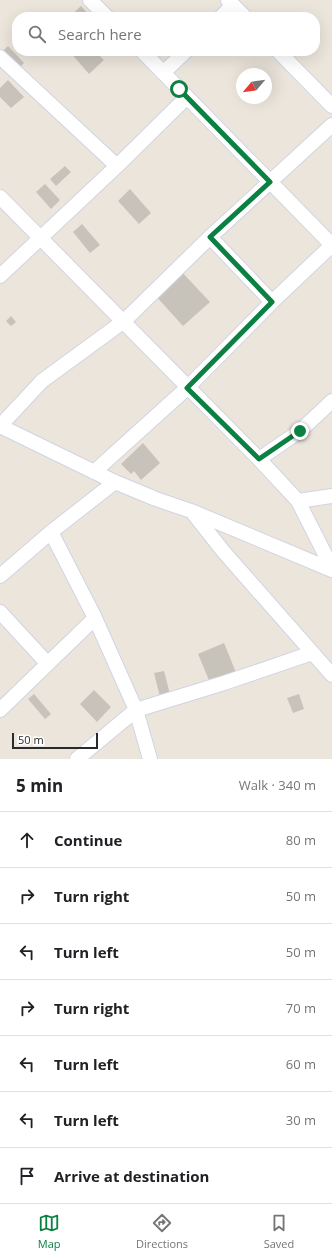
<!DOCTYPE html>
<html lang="en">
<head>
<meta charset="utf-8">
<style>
	:root { --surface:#fff; --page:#f6f6f6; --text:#202124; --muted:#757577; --line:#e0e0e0; --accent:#0b8043 }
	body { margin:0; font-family:"Open Sans",sans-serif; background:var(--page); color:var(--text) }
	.compass { position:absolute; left:236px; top:68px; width:36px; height:36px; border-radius:50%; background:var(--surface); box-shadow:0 4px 16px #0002; rotate:241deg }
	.scale { position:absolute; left:12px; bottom:10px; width:86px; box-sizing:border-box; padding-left:4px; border:2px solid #2a2a2a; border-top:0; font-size:11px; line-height:14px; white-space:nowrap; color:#2a2a2a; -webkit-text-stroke:3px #fff; paint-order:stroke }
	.stop { position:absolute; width:12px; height:12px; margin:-9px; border:3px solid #0b8043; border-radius:50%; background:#fff }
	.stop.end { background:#0b8043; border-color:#fff; box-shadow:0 1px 4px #0008 }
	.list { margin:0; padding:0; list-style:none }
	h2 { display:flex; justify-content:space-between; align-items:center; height:52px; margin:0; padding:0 16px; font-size:17px }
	h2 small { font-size:13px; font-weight:400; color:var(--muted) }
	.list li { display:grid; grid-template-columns:26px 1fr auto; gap:12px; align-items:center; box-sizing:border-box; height:56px; padding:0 16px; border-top:1px solid var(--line) }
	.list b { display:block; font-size:15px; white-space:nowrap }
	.list em { font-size:13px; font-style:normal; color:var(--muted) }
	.icon { flex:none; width:22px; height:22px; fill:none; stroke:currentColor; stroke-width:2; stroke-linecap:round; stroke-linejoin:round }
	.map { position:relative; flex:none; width:332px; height:759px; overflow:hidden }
	.search { position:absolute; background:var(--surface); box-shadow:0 4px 16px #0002; left:12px; right:12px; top:12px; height:44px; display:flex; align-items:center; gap:10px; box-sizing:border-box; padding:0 14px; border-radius:16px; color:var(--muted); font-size:15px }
	.sheet { height:444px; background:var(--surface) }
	nav { display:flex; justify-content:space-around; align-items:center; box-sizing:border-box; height:56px; border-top:1px solid var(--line); background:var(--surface); font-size:11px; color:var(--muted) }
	nav a { display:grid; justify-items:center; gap:2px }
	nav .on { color:var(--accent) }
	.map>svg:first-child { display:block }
</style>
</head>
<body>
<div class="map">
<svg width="332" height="759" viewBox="0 0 332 759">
	<rect width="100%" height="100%" fill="#ece5dc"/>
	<path fill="#c7c3ba" d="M81 6 91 17H69Z
		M8 46 24 63 19 68 3 51Z
		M69 51H95L104 60 89 74Z
		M8 80 24 97 11 108 0 97V88Z
		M65 166 71 172 56 186 50 179Z
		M45 184 60 200 51 209 36 192Z
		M130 189 151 213 139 224 118 201Z
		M82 224 100 245 90 253 73 232Z
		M179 269 210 302 183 326 153 293Z
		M11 316 16 322 11 326 6 321Z
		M143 443 160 463 141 480 134 471 131 474 121 464Z
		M224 643 237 675 211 685 198 654Z
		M164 671 170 694 160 697 154 673Z
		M94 690 111 707 97 722 80 704Z
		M34 694 51 714 45 719 28 699Z
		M299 694 304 709 293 713 287 698Z"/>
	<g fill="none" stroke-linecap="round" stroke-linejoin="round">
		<defs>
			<path id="street" d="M90 0 107 17
				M228 0 245 17
				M221 17 233 5
				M142 51 332 245
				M278 51 332 106
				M0 57 117 166
				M163 73 186 51
				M0 197 259 459 298 501 332 568
				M210 237 272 302
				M0 276 117 166 187 97
				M0 426 42 381 124 321 210 237 332 125
				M0 426 115 482 156 499 191 511 332 570
				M259 459 300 431 332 401
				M94 472 187 388 272 302 332 245
				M298 501 332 496
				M193 513 223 551 332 675
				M51 532 95 618 136 710 150 759
				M0 576 51 532 115 482
				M0 612 47 663
				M0 710 95 618
				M77 759 136 710 224 683 312 653"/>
		</defs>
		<use href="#street" stroke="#d1d4e3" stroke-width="16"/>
		<use href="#street" stroke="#fff" stroke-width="14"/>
	</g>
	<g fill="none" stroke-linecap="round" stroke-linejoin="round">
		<path stroke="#0b8043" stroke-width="5" d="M179 89 270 182 210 237 272 302 187 388 259 459 300 431"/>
	</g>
</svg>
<svg class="compass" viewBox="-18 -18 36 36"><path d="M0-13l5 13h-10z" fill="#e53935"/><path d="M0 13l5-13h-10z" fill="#757577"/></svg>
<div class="scale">50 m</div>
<div class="stop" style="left:179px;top:89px"></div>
<div class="stop end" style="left:300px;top:431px"></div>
<div class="search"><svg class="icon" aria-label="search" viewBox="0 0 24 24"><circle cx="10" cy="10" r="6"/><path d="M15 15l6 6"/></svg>Search here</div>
</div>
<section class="sheet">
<h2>5 min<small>Walk · 340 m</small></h2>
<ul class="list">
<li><svg class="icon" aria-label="ahead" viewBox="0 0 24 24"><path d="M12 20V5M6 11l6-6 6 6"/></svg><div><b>Continue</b></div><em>80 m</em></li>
<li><svg class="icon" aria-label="right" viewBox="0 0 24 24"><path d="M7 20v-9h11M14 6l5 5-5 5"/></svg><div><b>Turn right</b></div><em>50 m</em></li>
<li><svg class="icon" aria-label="left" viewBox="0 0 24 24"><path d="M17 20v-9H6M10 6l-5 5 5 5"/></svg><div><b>Turn left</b></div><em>50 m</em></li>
<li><svg class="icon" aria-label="right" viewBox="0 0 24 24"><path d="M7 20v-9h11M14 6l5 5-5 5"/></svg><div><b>Turn right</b></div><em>70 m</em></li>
<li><svg class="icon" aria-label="left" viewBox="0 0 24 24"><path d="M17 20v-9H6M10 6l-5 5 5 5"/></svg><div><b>Turn left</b></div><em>60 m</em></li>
<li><svg class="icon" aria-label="left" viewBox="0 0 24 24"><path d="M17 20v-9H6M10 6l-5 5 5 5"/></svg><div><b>Turn left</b></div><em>30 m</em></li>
<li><svg class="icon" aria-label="arrive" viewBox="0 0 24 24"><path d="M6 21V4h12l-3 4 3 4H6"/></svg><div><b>Arrive at destination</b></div></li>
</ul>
</section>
<nav>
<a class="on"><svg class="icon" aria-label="map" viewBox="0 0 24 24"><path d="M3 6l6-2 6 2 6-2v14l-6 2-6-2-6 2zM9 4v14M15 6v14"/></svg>Map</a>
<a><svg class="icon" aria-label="directions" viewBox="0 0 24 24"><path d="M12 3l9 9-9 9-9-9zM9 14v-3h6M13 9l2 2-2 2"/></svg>Directions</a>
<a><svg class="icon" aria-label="saved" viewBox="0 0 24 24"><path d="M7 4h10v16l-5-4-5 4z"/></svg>Saved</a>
</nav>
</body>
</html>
